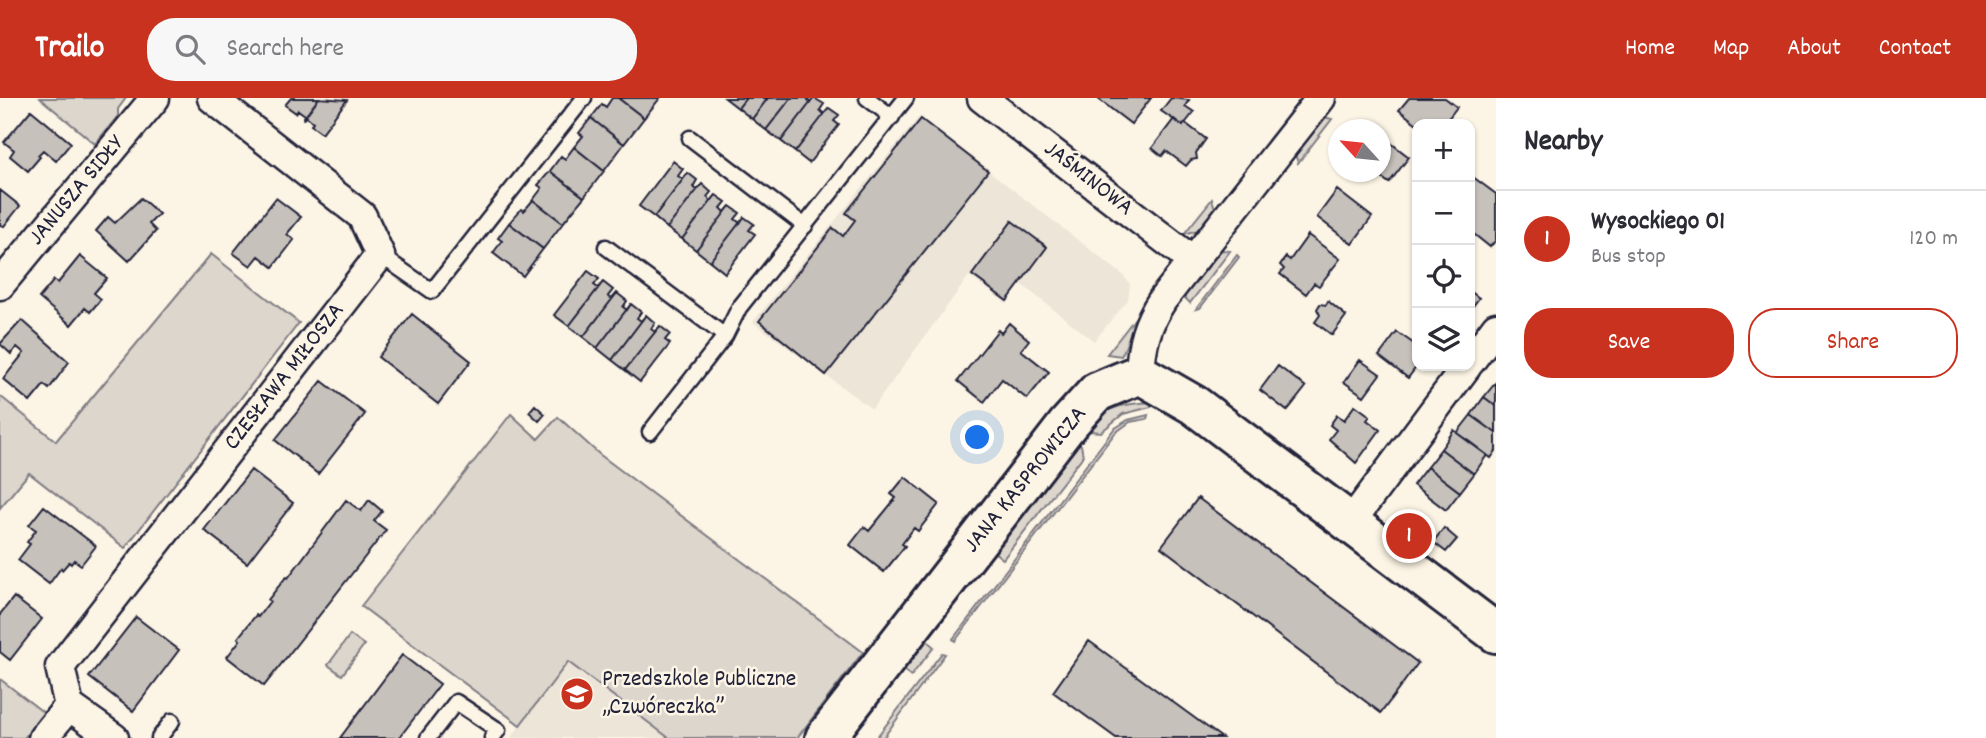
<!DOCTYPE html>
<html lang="en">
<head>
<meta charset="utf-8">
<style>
	:root { --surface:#fff; --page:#f7f7f7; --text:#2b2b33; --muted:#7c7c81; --line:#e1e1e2; --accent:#c8321e }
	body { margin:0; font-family:Dekko,sans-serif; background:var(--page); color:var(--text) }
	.controls { position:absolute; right:21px; top:21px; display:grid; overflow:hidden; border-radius:14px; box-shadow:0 2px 5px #0004 }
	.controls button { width:63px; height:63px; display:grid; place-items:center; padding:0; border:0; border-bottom:2px solid var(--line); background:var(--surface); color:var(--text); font:35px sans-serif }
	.compass { position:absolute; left:1328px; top:21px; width:63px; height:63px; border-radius:50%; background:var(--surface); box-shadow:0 2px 5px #0004; rotate:297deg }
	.you { position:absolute; left:978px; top:340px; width:24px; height:24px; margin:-18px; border:5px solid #fff; border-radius:50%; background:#1a73e8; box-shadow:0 0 0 10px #1a73e833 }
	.badge { display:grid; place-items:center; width:46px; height:46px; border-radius:50%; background:var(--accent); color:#fff; font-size:23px; font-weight:700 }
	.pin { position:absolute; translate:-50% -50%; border:4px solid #fff; box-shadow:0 2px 7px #0006 }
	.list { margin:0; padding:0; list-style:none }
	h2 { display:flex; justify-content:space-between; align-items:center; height:91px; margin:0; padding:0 28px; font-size:30px }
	h2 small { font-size:23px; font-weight:400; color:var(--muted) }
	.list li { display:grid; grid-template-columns:46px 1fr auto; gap:21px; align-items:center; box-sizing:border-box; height:98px; padding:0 28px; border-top:2px solid var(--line) }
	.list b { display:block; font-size:26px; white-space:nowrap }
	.list p { margin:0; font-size:23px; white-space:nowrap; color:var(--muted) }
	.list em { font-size:23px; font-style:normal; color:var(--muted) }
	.actions { display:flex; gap:14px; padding:21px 28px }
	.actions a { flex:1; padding:16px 0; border:2px solid var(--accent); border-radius:28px; text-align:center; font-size:24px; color:var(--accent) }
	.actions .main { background:var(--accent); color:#fff }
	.icon { flex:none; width:38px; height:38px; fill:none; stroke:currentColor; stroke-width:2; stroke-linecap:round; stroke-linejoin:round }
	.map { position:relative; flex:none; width:1496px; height:640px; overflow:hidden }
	header { display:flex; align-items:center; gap:42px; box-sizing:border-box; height:98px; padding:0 35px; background:var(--accent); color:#fff }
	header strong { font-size:33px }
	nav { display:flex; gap:38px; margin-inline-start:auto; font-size:24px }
	.search { width:490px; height:63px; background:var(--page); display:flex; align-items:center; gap:18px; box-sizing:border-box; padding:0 24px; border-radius:28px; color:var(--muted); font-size:26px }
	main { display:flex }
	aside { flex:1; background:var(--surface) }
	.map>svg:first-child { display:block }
</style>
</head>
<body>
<header>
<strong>Trailo</strong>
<div class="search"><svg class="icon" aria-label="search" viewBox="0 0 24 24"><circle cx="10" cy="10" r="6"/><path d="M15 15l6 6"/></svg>Search here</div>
<nav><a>Home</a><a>Map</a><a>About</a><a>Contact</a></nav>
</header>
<main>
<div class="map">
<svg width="1496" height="640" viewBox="0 0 1496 640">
	<rect width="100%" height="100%" fill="#fcf5e5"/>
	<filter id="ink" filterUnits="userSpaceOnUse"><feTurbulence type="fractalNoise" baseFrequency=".0143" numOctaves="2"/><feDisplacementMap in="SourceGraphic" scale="14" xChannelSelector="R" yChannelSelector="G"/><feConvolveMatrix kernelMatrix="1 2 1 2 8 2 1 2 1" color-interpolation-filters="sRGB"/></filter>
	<g filter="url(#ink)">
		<path fill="#ece5d8" d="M919 19 1123 177 1130 186 1128 202 1094 243 1021 186 1006 205 969 178 872 311 753 224Z
			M567 564 669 640H511Z"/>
		<path fill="#dcd6cc" stroke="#7f7c84" stroke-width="2" d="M40 0H126L118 11V18L95 46Z
			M1324 19 1332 21 1298 65 1295 56Z
			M1212 101 1216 114 1198 132 1184 136Z
			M1221 152 1230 153 1190 205 1184 199Z
			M211 156 299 225 125 450 29 375 0 410V298L56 343Z
			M1237 157 1239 159 1200 210 1196 211Z
			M1139 215C1130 229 1129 245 1121 258L1107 256Z
			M1151 304V309L1123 316 1101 334 1089 333 1084 329C1104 309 1124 306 1151 304Z
			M511 316 538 341 558 319 599 356 863 554 797 640H669L568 564 520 627 361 508Z
			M1148 317 1147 321 1130 324 1115 335 955 543 953 541 1114 331 1128 322Z
			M1074 341 1081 347 1083 358 1003 461 989 450Z
			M350 537 364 547 342 577 328 567Z
			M925 541 934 549 911 578 899 568Z
			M942 555 945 556 883 640H876Z
			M0 581 44 615 24 640H0Z"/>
		<path fill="#c6c1bb" stroke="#22223b" stroke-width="2" d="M291 0H319L303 21 305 17 298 12 296 15 285 7Z
			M319 0 347 2 322 35 311 27 313 24 307 19 303 21Z
			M612 0H618L644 20 624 46 591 20 602 6 606 9Z
			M618 0H660L644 20Z
			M725 0H746L738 10Z
			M746 0H768L752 21 738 10Z
			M768 0H791L766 32 752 21Z
			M791 0H807L810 5 814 0 781 43 766 32Z
			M814 0 824 6 820 12 824 16 829 10 795 54 781 43Z
			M1097 0H1151L1131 26Z
			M1171 0 1189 2 1185 8 1194 14 1183 28 1161 13Z
			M1409 0H1445L1457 9 1444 26H1417L1399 12Z
			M829 10 839 17 834 23 839 27 809 65 795 54Z
			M31 12 71 45 56 63 43 52 38 57 40 59 28 73 10 58 14 52 4 44Z
			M591 20 624 46 604 73 574 49 583 38 579 35Z
			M921 21 988 73 826 277 759 223 833 130 843 138 855 122 846 115Z
			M1174 21 1183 28 1185 25 1206 41 1196 55 1197 61 1191 62 1186 68 1166 53 1162 58 1152 50Z
			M1383 39 1409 59 1389 85 1374 74H1380V42Z
			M574 49 604 73 584 99 550 73 561 58 565 61Z
			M673 63 683 71 678 78 682 81 688 75 654 119 639 108Z
			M550 73 584 99 563 125 533 102 542 90 538 87Z
			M688 75 697 82 693 89 697 92 702 86 667 130 654 119Z
			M1473 79 1496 96V142L1490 149 1470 133V84Z
			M702 86 711 94 707 99 711 103 716 97 682 141 667 130Z
			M0 92 20 108 4 128 0 127Z
			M1337 92 1372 119 1352 146 1317 119Z
			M716 97 726 104 721 110 725 114 730 108 696 152 682 141Z
			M141 100 159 116 149 126 156 133 129 163 96 133 108 119 115 125Z
			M276 100 301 119 287 136 294 142 273 169 259 158 251 168 233 155Z
			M533 102 563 125 543 151 509 125 521 111 524 113Z
			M730 108 740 115 735 121 740 125 744 119 710 163 696 152Z
			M744 119 754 126 749 132 755 136 725 175 710 163Z
			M1012 123 1047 149 1007 203 972 177Z
			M509 125 543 151 523 178 493 155 502 143 498 140Z
			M1308 137 1340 161 1319 188 1314 185 1306 196 1280 176 1284 171 1280 167 1286 159 1290 162Z
			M80 158 107 180 94 195 101 201 90 214 85 210 71 227 39 200 54 182 58 185Z
			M588 173 599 181 594 187 598 190 603 184 569 228 554 217Z
			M603 184 613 192 608 198 612 201 617 195 583 239 569 228Z
			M1470 193 1479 200 1470 212Z
			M617 195 627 203 623 209 627 212 631 206 597 250 583 239Z
			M1328 203 1346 218 1332 237 1315 224 1320 217 1317 211 1320 206 1326 207Z
			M631 206 641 214 637 220 641 223 646 217 612 262 597 250Z
			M412 216 471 263 438 306 378 259Z
			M646 217 655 225 651 231 655 234 660 228 625 272 612 262Z
			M22 222 69 264 49 291 44 287 30 304 3 281 24 255 17 249 11 256 0 246Z
			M1009 225 1029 242 1021 252 1049 274 1027 301 1002 281 984 304 958 283 998 232 1001 235Z
			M660 228 670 236 665 242 670 246 640 284 625 272Z
			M1397 234 1417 248V268L1408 280 1379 258Z
			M1360 262 1380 276 1364 298 1344 284Z
			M1278 268 1306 289 1287 313 1260 292Z
			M322 283 365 316 318 376 275 342Z
			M1496 284V308L1484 299Z
			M1484 299 1496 308V335L1471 317Z
			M535 307 545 316 539 323 529 314Z
			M1355 307 1370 318 1367 322 1380 332 1356 365 1329 341 1336 332 1330 327 1337 317 1344 322Z
			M1471 317 1496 335V353L1491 360 1457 335Z
			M1454 332 1487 357 1474 376 1441 351Z
			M1441 351 1474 376 1460 394 1427 369Z
			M1427 369 1460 394 1446 412 1413 387Z
			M251 372 293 405 247 465 204 432Z
			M905 379 939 406 918 433 914 430 902 446 905 448 884 474 850 447 864 429 869 433 896 400 891 396Z
			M1198 400 1418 565 1381 615 1161 449Z
			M346 402 361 413 369 402 382 413 374 423 386 432 264 588 227 559 240 542 238 540 256 517 258 519 270 503 268 502 286 479 288 480Z
			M44 408 96 448 81 467 74 462 71 466 69 464 62 472 61 470 49 486 18 462 30 446 27 444 36 432 29 427Z
			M1444 430 1457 441 1446 454 1433 444Z
			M14 499 42 521 10 562 0 554V516Z
			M136 519 179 552 133 613 89 579Z
			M1089 543 1222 640H1116L1053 594Z
			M402 557 440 586 399 640H340Z"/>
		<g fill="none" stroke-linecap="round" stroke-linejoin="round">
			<defs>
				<path id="lane" d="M867 0 892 19
					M690 40 805 128
					M606 149 725 238
					M380 157 432 193 584 0
					M650 334 725 238 739 210 906 0
					M159 640 172 623
					M428 640 456 604 498 632 492 640"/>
				<path id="street" d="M982 0 1193 163
					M0 187 155 0
					M1470 264 1496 229
					M1140 276C1141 247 1147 225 1163 201L1321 0
					M1350 425 1467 268
					M43 640 69 608
					M114 640 69 608 60 569 380 157 362 118 212 0"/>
				<path id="secondary" d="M825 640 1068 326 1097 294 1140 276 1194 307 1496 535"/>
			</defs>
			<use href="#lane" stroke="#22223b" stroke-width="19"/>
			<use href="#street" stroke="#22223b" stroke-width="33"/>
			<use href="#secondary" stroke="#22223b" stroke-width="44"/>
			<use href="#lane" stroke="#fcf5e5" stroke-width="14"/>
			<use href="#street" stroke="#fcf5e5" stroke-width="28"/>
			<use href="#secondary" stroke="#fcf5e5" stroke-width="38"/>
		</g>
	</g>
	<defs>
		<symbol id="school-disc" viewBox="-11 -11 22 22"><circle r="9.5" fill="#c8321e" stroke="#fcf5e5"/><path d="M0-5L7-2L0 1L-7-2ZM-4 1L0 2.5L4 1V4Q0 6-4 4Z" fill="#fff"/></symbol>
	</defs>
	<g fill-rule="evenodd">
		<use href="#school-disc" x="558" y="577" width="38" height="38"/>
	</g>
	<g text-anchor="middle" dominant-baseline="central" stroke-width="5" stroke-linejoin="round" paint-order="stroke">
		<g font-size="24" fill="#22223b" stroke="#fcf5e5">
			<text transform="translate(1088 81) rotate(38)">JAŚMINOWA</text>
			<text transform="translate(77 93) rotate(-50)">JANUSZA SIDŁY</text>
			<text transform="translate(285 279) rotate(-52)">CZESŁAWA MIŁOSZA</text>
			<text transform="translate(1026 382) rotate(-51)">JANA KASPROWICZA</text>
		</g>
		<g font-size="24" fill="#22223b" stroke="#fcf5e5" text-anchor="start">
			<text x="602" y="582">Przedszkole Publiczne<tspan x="602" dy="28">„Czwóreczka”</tspan></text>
		</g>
	</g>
</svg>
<div class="controls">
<button>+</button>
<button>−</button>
<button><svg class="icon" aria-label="locate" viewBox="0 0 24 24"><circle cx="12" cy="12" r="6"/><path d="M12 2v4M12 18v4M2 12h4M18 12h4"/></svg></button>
<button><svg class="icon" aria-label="layers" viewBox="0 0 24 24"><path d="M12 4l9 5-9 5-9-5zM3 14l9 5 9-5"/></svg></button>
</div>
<svg class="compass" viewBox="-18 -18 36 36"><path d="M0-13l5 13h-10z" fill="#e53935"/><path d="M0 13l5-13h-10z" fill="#7c7c81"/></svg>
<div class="you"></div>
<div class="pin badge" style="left:1409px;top:438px">1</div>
</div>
<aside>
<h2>Nearby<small></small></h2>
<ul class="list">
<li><span class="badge">1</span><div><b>Wysockiego 01</b><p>Bus stop</p></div><em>120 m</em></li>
</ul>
<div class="actions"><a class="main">Save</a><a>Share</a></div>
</aside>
</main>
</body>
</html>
